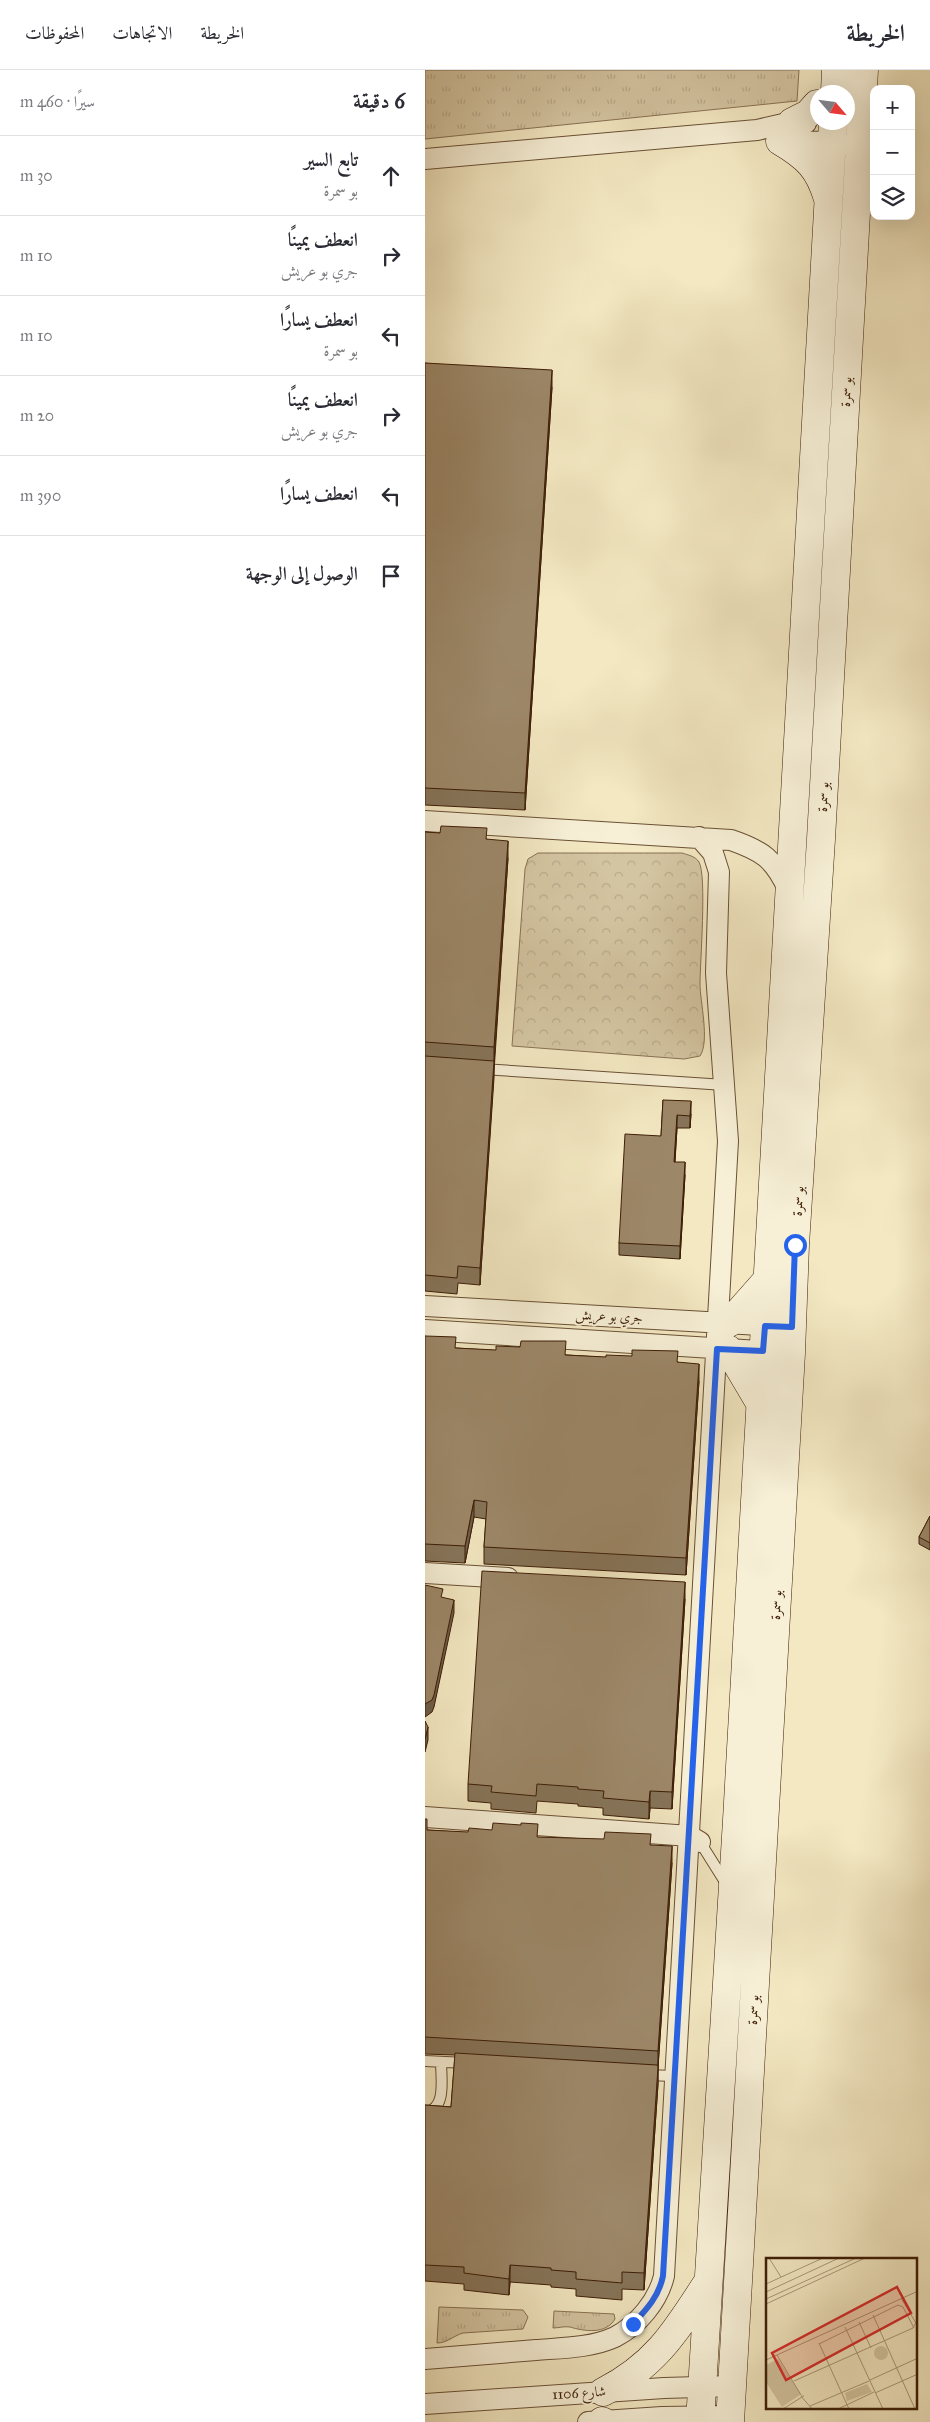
<!DOCTYPE html>
<html lang="ar">
<head>
<meta charset="utf-8">
<style>
	:root { --surface:#fff; --page:#f2f2f3; --text:#2b2b33; --muted:#7c7c81; --line:#e1e1e2 }
	body { margin:0; font-family:"IM FELL Great Primer",Amiri,serif; background:var(--page); color:var(--text); direction:rtl }
	.controls { position:absolute; right:15px; top:15px; display:grid; overflow:hidden; border-radius:10px; box-shadow:0 5px 20px #0002 }
	.controls button { width:45px; height:45px; display:grid; place-items:center; padding:0; border:0; border-bottom:1px solid var(--line); background:var(--surface); color:var(--text); font:25px sans-serif }
	.compass { position:absolute; left:385px; top:15px; width:45px; height:45px; border-radius:50%; background:var(--surface); box-shadow:0 5px 20px #0002; rotate:118deg }
	.stop { position:absolute; width:15px; height:15px; margin:-11px; border:4px solid #2563eb; border-radius:50%; background:#fff }
	.stop.end { background:#2563eb; border-color:#fff; box-shadow:0 1px 5px #0008 }
	.list { margin:0; padding:0; list-style:none }
	h2 { display:flex; justify-content:space-between; align-items:center; height:65px; margin:0; padding:0 20px; font-size:21px }
	h2 small { font-size:16px; font-weight:400; color:var(--muted) }
	.list li { display:grid; grid-template-columns:32px 1fr auto; gap:15px; align-items:center; box-sizing:border-box; height:80px; padding:0 20px; border-top:1px solid var(--line) }
	.list b { display:block; font-size:19px; white-space:nowrap }
	.list p { margin:0; font-size:16px; white-space:nowrap; color:var(--muted) }
	.list em { font-size:16px; font-style:normal; color:var(--muted) }
	.icon { flex:none; width:28px; height:28px; fill:none; stroke:currentColor; stroke-width:2; stroke-linecap:round; stroke-linejoin:round }
	.map { position:relative; flex:none; width:505px; height:2352px; overflow:hidden; direction:ltr }
	header { display:flex; align-items:center; gap:30px; box-sizing:border-box; height:70px; padding:0 25px; background:var(--surface); border-bottom:1px solid var(--line) }
	header strong { font-size:24px }
	nav { display:flex; gap:28px; margin-inline-start:auto; font-size:18px }
	main { display:flex }
	aside { flex:1; background:var(--surface) }
	.map>svg:first-child { display:block }
</style>
</head>
<body>
<header>
<strong>الخريطة</strong>
<nav><a>الخريطة</a><a>الاتجاهات</a><a>المحفوظات</a></nav>
</header>
<main>
<div class="map">
<svg width="505" height="2352" viewBox="0 0 505 2352">
	<defs>
		<pattern id="grass-tufts" width="24" height="20" patternUnits="userSpaceOnUse" patternTransform="scale(1.25)"><rect width="24" height="20" fill="#d4c5a2"/><path d="M3 7l-1-3M5 7V3M7 7l1-3M15 17l-1-3M17 17v-4M19 17l1-3" fill="none" stroke="#b7a98a"/></pattern>
		<pattern id="park-crowns" width="20" height="18" patternUnits="userSpaceOnUse" patternTransform="scale(1.25)"><rect width="20" height="18" fill="#d4c5a2"/><path d="M2 6a3 3 0 1 1 6 0M12 15a3 3 0 1 1 6 0" fill="none" stroke="#b7a98a"/></pattern>
	</defs>
	<rect width="100%" height="100%" fill="#f3e8c2"/>
	<filter id="stains"><feTurbulence type="fractalNoise" baseFrequency=".004" numOctaves="4"/><feColorMatrix values="0 0 0 0 .2 0 0 0 0 .09 0 0 0 0 .02 0 0 0 .5 -.17"/></filter>
	<radialGradient id="worn" r=".72"><stop offset=".6" stop-color="#630" stop-opacity="0"/><stop offset="1" stop-color="#630" stop-opacity=".3"/></radialGradient>
	<path fill="url(#grass-tufts)" stroke="#887154" d="M0 0H374L372 31 0 69Z
		M14 2237 98 2240 103 2247 98 2259 38 2263C28 2266 22 2273 12 2273Z
		M129 2241 189 2244 190 2249C181 2265 158 2261 145 2257 140 2256 133 2258 128 2258Z"/>
	<path fill="url(#park-crowns)" stroke="#887154" d="M113 783H257C263 785 270 786 274 792 282 806 275 893 275 914 275 932 285 971 275 986L259 989 87 976 100 799 103 789Z"/>
	<g fill="none" stroke-linecap="round" stroke-linejoin="round">
		<defs>
			<path id="lane" d="M57 999 300 1015
				M275 1772 302 1815
				M0 1991 41 1993
				M221 2005 249 2006
				M0 2042C22 2040 16 2008 16 1992"/>
			<path id="street" d="M354 71 408 72 419 75
				M0 89 332 60 367 52 381 53
				M0 751 306 770C338 781 349 789 363 819
				M0 1236 352 1256
				M0 1260 352 1282
				M0 1503 83 1508
				M0 1747 265 1766 275 1772
				M0 2289C37 2286 74 2283 111 2280 137 2278 166 2278 190 2267 213 2255 233 2231 239 2206L303 1071 291 903 294 802 288 783 274 767
				M0 2334 239 2318 308 2316
				M163 2352 237 2347 306 2346"/>
			<path id="secondary" d="M410 22 411 0
				M367 52 383 44 392 34
				M355 71C382 87 394 98 403 129
				M304 1253 342 1210
				M303 1279 335 1333
				M178 2322C231 2295 251 2261 282 2213
				M177 2351 179 2352
				M275 2352 312 1750 408 52
				M305 2352 366 1283 370 1175 396 769 439 0"/>
		</defs>
		<use href="#lane" stroke="#6a5035" stroke-width="12"/>
		<use href="#street" stroke="#6a5035" stroke-width="22"/>
		<use href="#secondary" stroke="#3d1d06" stroke-width="29"/>
		<use href="#lane" stroke="#f7f0d7" stroke-width="10"/>
		<use href="#street" stroke="#f7f0d7" stroke-width="20"/>
		<use href="#secondary" stroke="#f7f0d7" stroke-width="28"/>
	</g>
	<path fill="#867459" stroke="#3d1d06" d="M0 293 127 317 100 740 0 735Z
		M0 762 62 769 83 788 55 1215 33 1213 32 1224 0 1221Z
		M238 1030 266 1044 265 1058H252L250 1092 260 1105 255 1189 194 1185V1173L236 1066Z
		M0 1266 31 1278 253 1292 274 1311 261 1505 59 1494V1477L61 1449 49 1447 40 1493 0 1491Z
		M505 1446V1480L494 1474V1467Z
		M260 1529 247 1739 225 1738 224 1749 178 1745V1738L153 1736V1734L112 1731 111 1743 66 1739V1733L43 1731V1714Z
		M0 1749 2 1760 226 1775 247 1793 233 1996V2014L219 2220 197 2219V2230L151 2226V2219L126 2217V2215L85 2212 84 2225 39 2220V2214L0 2211V2035L26 2037 30 1985 0 1984Z"/>
	<path fill="#6d5e49" stroke="#3d1d06" d="M127 300V317L100 740V723Z
		M83 771V788L69 993V977Z
		M69 991V1008L55 1215V1198Z
		M266 1031V1044L265 1058V1046Z
		M252 1045V1058L249 1104V1092Z
		M260 1092V1105L255 1189V1176Z
		M274 1294V1311L261 1505V1488Z
		M49 1430V1447L40 1493V1476Z
		M260 1512V1529L247 1739V1722Z
		M29 1530V1543L9 1637 7 1642 0 1647V1634Z
		M3 1657V1670L0 1682V1669Z
		M225 1721V1738L224 1749V1732Z
		M247 1776V1793L233 1998V1981Z
		M233 1997V2014L219 2220V2203Z
		M85 2195V2212L84 2225V2209Z"/>
	<path fill="#9c8768" stroke="#3d1d06" d="M0 293 127 300 100 723 0 718Z
		M16 756 62 758 61 769 83 771 69 977 0 972V762L15 763Z
		M0 986 69 991 55 1198 33 1196 32 1208 0 1205Z
		M238 1030 266 1031 265 1046 252 1045 249 1092H260L255 1176 194 1173 200 1064 236 1066Z
		M0 1266 31 1267 30 1278 71 1280V1276L95 1277 96 1271H141L140 1285 181 1287V1285L207 1286V1280L253 1281 252 1292 274 1294 261 1488 59 1477 62 1432 49 1430 40 1476 0 1474Z
		M505 1446V1473L494 1467Z
		M57 1501 260 1512 247 1722 225 1721 224 1732 178 1728 179 1721 153 1719V1717L112 1714 111 1726 66 1722 67 1716 43 1714Z
		M0 1515 18 1519 16 1527 29 1530 9 1625 7 1630 0 1634Z
		M0 1651 3 1657 0 1669Z
		M0 1749H2V1760L43 1762 44 1758 67 1760 68 1753 96 1755V1753L113 1754 112 1767 179 1769 180 1762 226 1764 225 1775 247 1776 233 1981 0 1967Z
		M30 1983 232 1995 233 1997 219 2203 197 2202V2213L151 2209V2202L126 2200V2198L85 2195 84 2209 39 2203V2197L0 2195V2035L26 2037Z"/>
	<g fill="none" stroke-linecap="round" stroke-linejoin="round">
		<path stroke="#2563eb" stroke-width="6" d="M208 2254C222 2239 234 2226 238 2206L292 1279 338 1281 340 1256 367 1257 370 1175"/>
	</g>
	<g text-anchor="middle" dominant-baseline="central" stroke-width="4" stroke-linejoin="round" paint-order="stroke">
		<g font-size="14" fill="#3d1d06" stroke="#f7f0d7">
			<text transform="translate(421 322) rotate(-87)">بو سمرة</text>
			<text transform="translate(398 727) rotate(-87)">بو سمرة</text>
			<text transform="translate(373 1131) rotate(-86)">بو سمرة</text>
			<text transform="translate(184 1246) rotate(3)">جري بو عريش</text>
			<text transform="translate(351 1535) rotate(-87)">بو سمرة</text>
			<text transform="translate(328 1940) rotate(-87)">بو سمرة</text>
			<text transform="translate(154 2323) rotate(-4)">شارع 1106</text>
		</g>
	</g>
	<g transform="translate(341 2188)">
		<rect width="151" height="151" fill="#f3e8c2"/>
		<path d="M12 101 35 136 16 149 0 124V107Z" fill="#d4c5a2"/>
		<path d="M108 95a7 7 0 1 1 14 0a7 7 0 1 1-14 0ZM101 126 106 134 81 143 79 135Z" fill="#d4c5a2"/>
		<path fill="none" stroke="#aa9777" stroke-width="1" d="M3 0 15 19M0 26 57 0M0 34 73 0M135 40 150 65M0 41 90 0M0 46 99 0M107 57 149 151M93 64 105 90M79 69 117 151M53 85 83 151M53 86 132 47 137 49 148 70M11 97 35 137M0 102 152 33M104 122 152 100M28 123 147 70 150 64M109 135 152 116M38 138H35L46 151M44 148 103 123M17 151 36 139M72 151 108 134"/>
		<path fill="#d62828" fill-opacity="0.15" stroke="#d62828" stroke-width="2.5" d="M131 29 145 55 20 122 6 95Z"/>
		<rect width="151" height="151" fill="none" stroke="#3d1d06" stroke-width="2.5"/>
	</g>
	<rect width="100%" height="100%" filter="url(#stains)"/>
	<rect width="100%" height="100%" fill="url(#worn)"/>
</svg>
<div class="controls">
<button>+</button>
<button>−</button>
<button><svg class="icon" aria-label="layers" viewBox="0 0 24 24"><path d="M12 4l9 5-9 5-9-5zM3 14l9 5 9-5"/></svg></button>
</div>
<svg class="compass" viewBox="-18 -18 36 36"><path d="M0-13l5 13h-10z" fill="#e53935"/><path d="M0 13l5-13h-10z" fill="#7c7c81"/></svg>
<div class="stop" style="left:370px;top:1175px"></div>
<div class="stop end" style="left:208px;top:2254px"></div>
</div>
<aside>
<h2>6 دقيقة<small>سيرًا · 460 m</small></h2>
<ul class="list">
<li><svg class="icon" aria-label="ahead" viewBox="0 0 24 24"><path d="M12 20V5M6 11l6-6 6 6"/></svg><div><b>تابع السير</b><p>بو سمرة</p></div><em>30 m</em></li>
<li><svg class="icon" aria-label="right" viewBox="0 0 24 24"><path d="M7 20v-9h11M14 6l5 5-5 5"/></svg><div><b>انعطف يمينًا</b><p>جري بو عريش</p></div><em>10 m</em></li>
<li><svg class="icon" aria-label="left" viewBox="0 0 24 24"><path d="M17 20v-9H6M10 6l-5 5 5 5"/></svg><div><b>انعطف يسارًا</b><p>بو سمرة</p></div><em>10 m</em></li>
<li><svg class="icon" aria-label="right" viewBox="0 0 24 24"><path d="M7 20v-9h11M14 6l5 5-5 5"/></svg><div><b>انعطف يمينًا</b><p>جري بو عريش</p></div><em>20 m</em></li>
<li><svg class="icon" aria-label="left" viewBox="0 0 24 24"><path d="M17 20v-9H6M10 6l-5 5 5 5"/></svg><div><b>انعطف يسارًا</b></div><em>390 m</em></li>
<li><svg class="icon" aria-label="arrive" viewBox="0 0 24 24"><path d="M6 21V4h12l-3 4 3 4H6"/></svg><div><b>الوصول إلى الوجهة</b></div></li>
</ul>
</aside>
</main>
</body>
</html>
